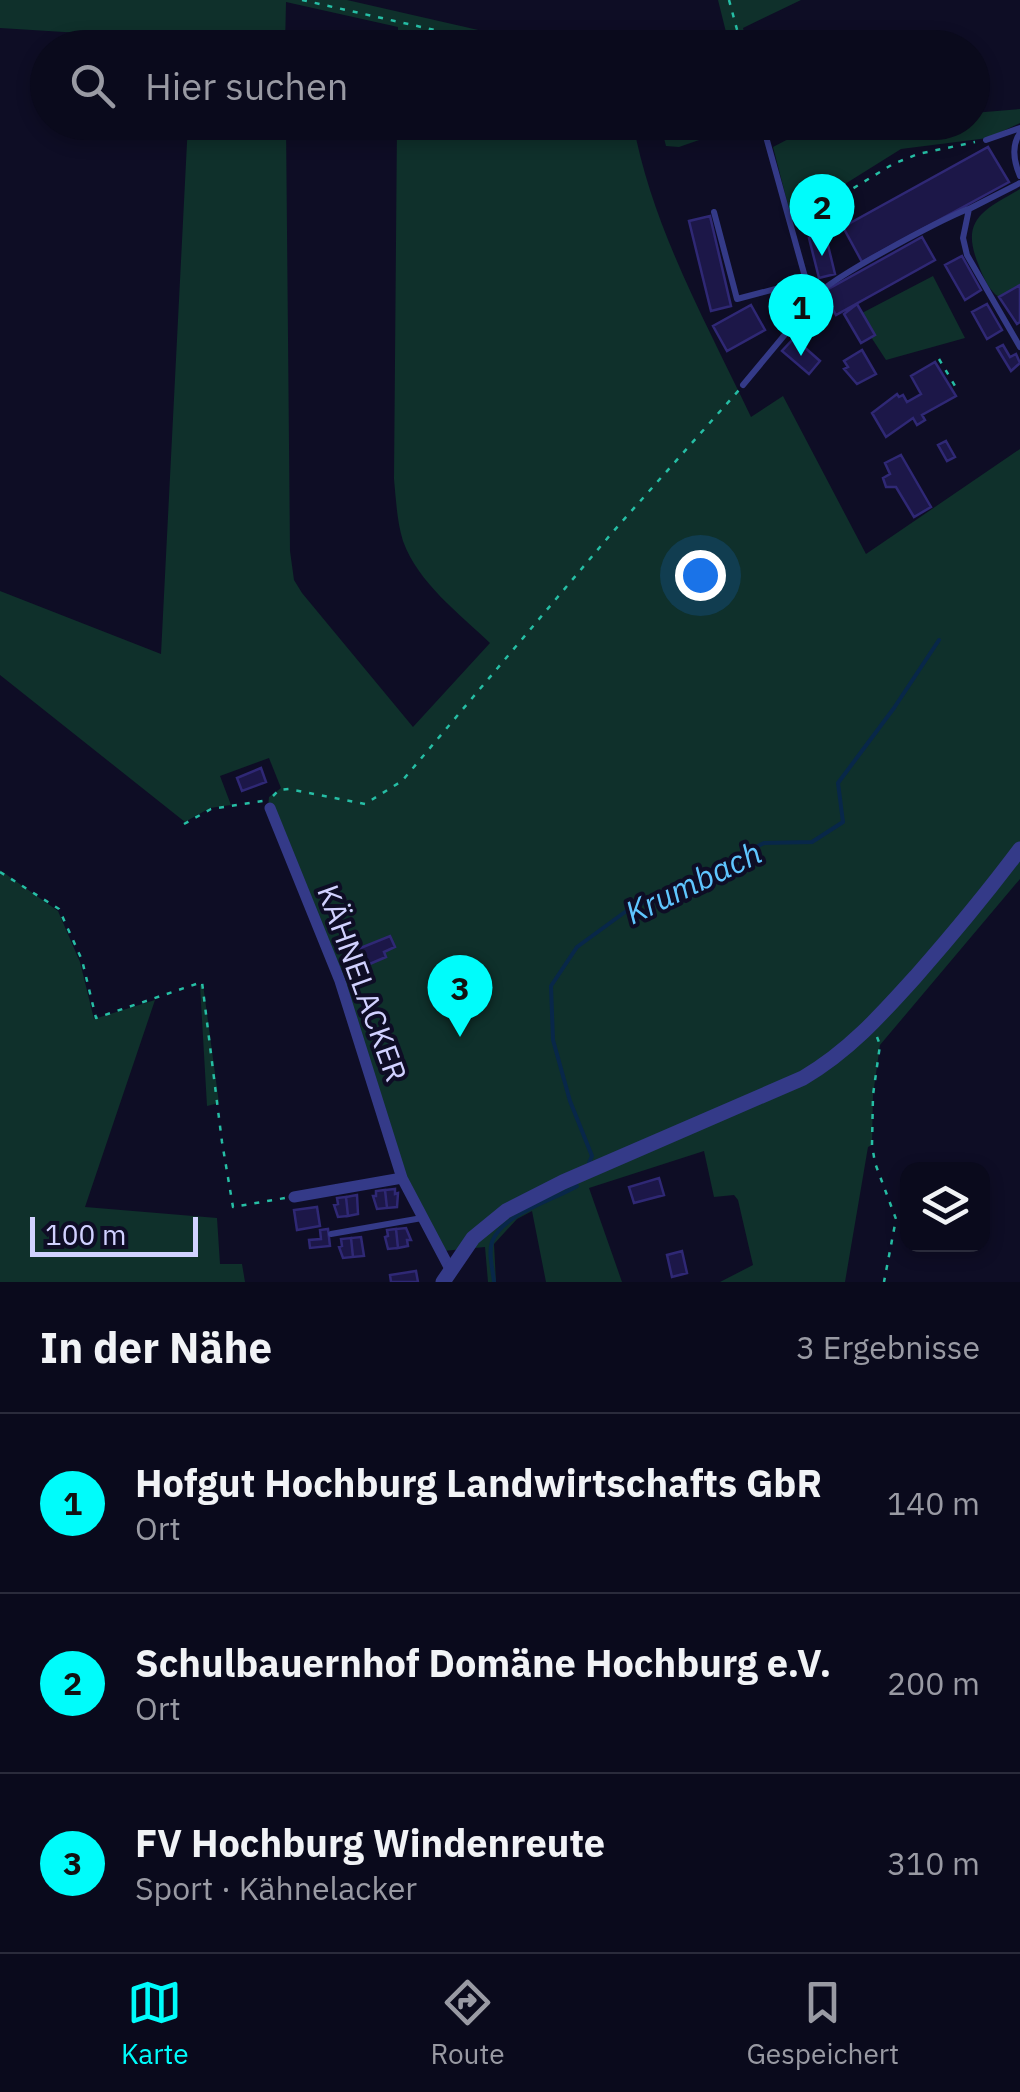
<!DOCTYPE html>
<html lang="de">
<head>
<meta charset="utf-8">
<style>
	:root { --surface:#0a0a1c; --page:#131325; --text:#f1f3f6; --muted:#999aa3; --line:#2a2b3b; --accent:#00fcfb }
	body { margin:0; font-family:"IBM Plex Sans",sans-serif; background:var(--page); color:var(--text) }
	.controls { position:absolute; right:30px; bottom:30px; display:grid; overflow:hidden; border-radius:20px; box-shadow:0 5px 15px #0003 }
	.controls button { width:90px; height:90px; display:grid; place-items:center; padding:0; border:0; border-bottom:2px solid var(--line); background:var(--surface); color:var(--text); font:50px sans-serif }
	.scale { position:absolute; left:30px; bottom:25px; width:168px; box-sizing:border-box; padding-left:10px; border:5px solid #d1d1ff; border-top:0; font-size:28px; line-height:35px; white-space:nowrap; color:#d1d1ff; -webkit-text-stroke:8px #0e0d25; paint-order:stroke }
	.you { position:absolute; left:700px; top:575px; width:35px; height:35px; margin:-25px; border:8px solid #fff; border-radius:50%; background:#1a73e8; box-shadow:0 0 0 15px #1a73e833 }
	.badge { display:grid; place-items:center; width:65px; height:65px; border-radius:50%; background:var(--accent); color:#111; font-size:32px; font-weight:700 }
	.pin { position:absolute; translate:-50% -82px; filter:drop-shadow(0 2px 5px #0008) }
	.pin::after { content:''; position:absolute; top:52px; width:35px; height:30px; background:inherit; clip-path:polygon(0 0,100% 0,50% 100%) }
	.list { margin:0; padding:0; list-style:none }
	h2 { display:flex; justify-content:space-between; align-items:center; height:130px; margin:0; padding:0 40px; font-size:42px }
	h2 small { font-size:32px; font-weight:400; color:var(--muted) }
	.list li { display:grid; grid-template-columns:65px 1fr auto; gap:30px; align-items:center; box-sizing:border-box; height:180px; padding:0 40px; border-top:2px solid var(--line) }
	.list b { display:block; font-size:38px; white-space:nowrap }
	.list p { margin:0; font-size:32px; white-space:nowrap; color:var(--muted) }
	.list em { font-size:32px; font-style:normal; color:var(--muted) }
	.icon { flex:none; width:55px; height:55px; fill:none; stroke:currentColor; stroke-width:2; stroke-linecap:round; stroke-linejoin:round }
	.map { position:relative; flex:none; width:1020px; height:1282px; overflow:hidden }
	.search { position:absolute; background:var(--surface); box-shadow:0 5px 15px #0003; left:30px; right:30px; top:30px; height:110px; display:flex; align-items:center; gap:25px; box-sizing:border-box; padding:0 35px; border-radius:55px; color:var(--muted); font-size:38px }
	.sheet { height:670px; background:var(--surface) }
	nav { display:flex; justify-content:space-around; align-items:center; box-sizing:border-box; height:140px; border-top:2px solid var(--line); background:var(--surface); font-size:28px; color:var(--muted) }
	nav a { display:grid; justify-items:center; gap:5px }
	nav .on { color:var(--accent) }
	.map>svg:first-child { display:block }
</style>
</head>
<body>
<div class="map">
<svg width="1020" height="1282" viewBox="0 0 1020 1282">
	<rect width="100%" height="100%" fill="#0e0d25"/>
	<path fill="#0f302b" d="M0 0H347L553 47H398V27L286 2 285 47H192V40L0 28Z
		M718 0H801L743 28 748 47 730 48Z
		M1020 109V123L988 138 901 149 797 214 789 209 773 147 819 123 972 122 973 113Z
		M188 123H286L290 551 294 580 302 593 413 727 490 643C460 614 418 583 403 541 397 522 396 500 394 479L397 123H633C652 227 706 322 751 417L783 396 866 554 1020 449V879L880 1045 873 1095 872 1145 868 1147 845 1282H720L753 1265 738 1200 734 1195 714 1197 704 1151 589 1188 622 1282H546L532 1211 517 1219 494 1244 496 1282H488L485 1247 443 1251 407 1181 337 983 268 807 269 797 281 788 269 758 220 776 231 805 210 808 185 822 0 675V591L161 654Z
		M748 123 679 147 666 146 660 123Z
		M1020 189V285L999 297C990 292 983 277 979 266 959 219 984 210 1020 189Z
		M933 276 965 338 886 360 871 337 862 313Z
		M0 870 58 911 80 962 94 1019 155 1000 85 1207 217 1218 220 1264H242L245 1282H0Z
		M203 984 219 1103 207 1106 200 985Z"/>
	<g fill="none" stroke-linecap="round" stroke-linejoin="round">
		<path stroke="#082749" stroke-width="4" d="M589 1163 592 1156 570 1101 553 1040 551 986 577 947 625 912 764 843 812 842 843 822 838 783 894 708 939 640
			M494 1282C493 1270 488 1254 492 1242 502 1214 554 1200 577 1186"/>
	</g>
	<path fill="#1c1748" stroke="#2f2875" stroke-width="2.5" d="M988 147 1009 182 862 262 843 227Z
		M710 216 731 306 711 311 689 221Z
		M825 233 835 274 819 278 809 238Z
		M922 237 935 260 836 315 823 292Z
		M962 256 981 290 965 300 945 265Z
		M1020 285V322L1017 324 999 297Z
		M857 304 875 335 861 343 844 314Z
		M987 304 1002 330 987 339 972 312Z
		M751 305 765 330 727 351 713 326Z
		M794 338 820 361 809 374 782 351Z
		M1003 345 1010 357 1016 354 1020 363 1011 371 997 348Z
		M862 350 876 374 857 384 844 369 848 367 844 361Z
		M935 362 956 396 922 415 925 420 917 425 913 418 886 437 872 413 897 394 899 397 903 395 907 402 921 394 911 376Z
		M946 441 955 457 947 461 938 445Z
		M901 455 931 507 914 517 896 487H886L883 478 890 474 885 463Z
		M261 768 266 782 242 791 237 778Z
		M390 936 395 947 384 952 386 957 365 966 358 949Z
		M659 1178 664 1195 634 1203 629 1187Z
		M395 1189V1194L398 1193 397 1207 387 1208 385 1190Z
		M385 1190 387 1208 377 1209 373 1196H376V1191Z
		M357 1195 358 1214 348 1216 346 1197Z
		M346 1197 348 1216 338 1217 334 1205 338 1204 337 1198Z
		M317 1207 320 1226 297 1230 294 1210Z
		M406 1228 411 1240H407L408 1246 398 1248 396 1229Z
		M328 1229 330 1246 310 1248 309 1240 321 1239 320 1230Z
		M396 1229 398 1248 388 1249 385 1237 388 1236 387 1230Z
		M361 1237 364 1256 353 1257 351 1238Z
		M351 1238 353 1257 343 1258 339 1247 342 1246 341 1239Z
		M682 1251 687 1273 672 1277 667 1255Z
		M416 1271 418 1282H391L390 1275Z"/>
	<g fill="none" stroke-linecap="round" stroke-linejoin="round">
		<path stroke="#26bea5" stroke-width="2.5" stroke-dasharray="5 8" stroke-linecap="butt" d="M302 0 514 48
			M729 0 742 48
			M796 201 800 200 815 210
			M798 222 893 164 918 154 975 142
			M939 359 958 391
			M273 796 279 790 289 789 365 804 402 781 611 534 739 390
			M184 824 211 809 263 801
			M0 872 59 909 82 960 96 1018 202 982 222 1142 233 1207 285 1198
			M877 1037 880 1045 873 1095 872 1145 875 1163 896 1219 884 1282"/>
		<path stroke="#343a88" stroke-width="6" d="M1020 133C1011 146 1014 162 1020 176
			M986 140 1020 128
			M1020 183 969 209 963 238 967 255 1020 347
			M714 212 737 299 806 281
			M813 300C821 282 943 219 968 209
			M743 385 812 302 763 126
			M331 1234 422 1218"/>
		<path stroke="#343a88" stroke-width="11" d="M270 808 340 981 402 1178 450 1269
			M294 1197 402 1178"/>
		<path stroke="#343a88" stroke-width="15" d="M443 1282 473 1238 506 1211 563 1182 803 1078C849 1051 881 1015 917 975 953 934 987 893 1020 849"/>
	</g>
	<g text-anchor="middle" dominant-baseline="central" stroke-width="8" stroke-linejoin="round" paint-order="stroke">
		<g font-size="30" fill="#d1d1ff" stroke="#0e0d25">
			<text transform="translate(363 983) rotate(70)">KÄHNELACKER</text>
		</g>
		<g font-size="32" font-style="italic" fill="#5fc6ff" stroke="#0e0d25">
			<text transform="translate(693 882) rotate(-26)">Krumbach</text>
		</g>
	</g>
</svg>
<div class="controls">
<button><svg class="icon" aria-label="layers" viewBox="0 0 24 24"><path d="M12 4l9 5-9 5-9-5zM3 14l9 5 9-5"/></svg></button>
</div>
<div class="scale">100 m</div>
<div class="you"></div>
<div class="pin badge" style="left:801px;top:356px">1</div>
<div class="pin badge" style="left:822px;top:256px">2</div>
<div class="pin badge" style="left:460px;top:1037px">3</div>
<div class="search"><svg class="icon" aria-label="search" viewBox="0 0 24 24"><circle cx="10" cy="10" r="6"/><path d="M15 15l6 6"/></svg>Hier suchen</div>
</div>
<section class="sheet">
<h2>In der Nähe<small>3 Ergebnisse</small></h2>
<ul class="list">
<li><span class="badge">1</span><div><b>Hofgut Hochburg Landwirtschafts GbR</b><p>Ort</p></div><em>140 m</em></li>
<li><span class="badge">2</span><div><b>Schulbauernhof Domäne Hochburg e.V.</b><p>Ort</p></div><em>200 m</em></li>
<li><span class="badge">3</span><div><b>FV Hochburg Windenreute</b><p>Sport · Kähnelacker</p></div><em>310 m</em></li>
</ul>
</section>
<nav>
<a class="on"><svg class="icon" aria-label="map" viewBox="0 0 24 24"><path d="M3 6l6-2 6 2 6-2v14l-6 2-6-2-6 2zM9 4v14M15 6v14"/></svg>Karte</a>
<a><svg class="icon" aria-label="directions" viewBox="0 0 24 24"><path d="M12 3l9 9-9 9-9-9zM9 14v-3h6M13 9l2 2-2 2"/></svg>Route</a>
<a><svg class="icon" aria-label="saved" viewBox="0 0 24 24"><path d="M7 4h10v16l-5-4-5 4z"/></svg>Gespeichert</a>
</nav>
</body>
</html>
